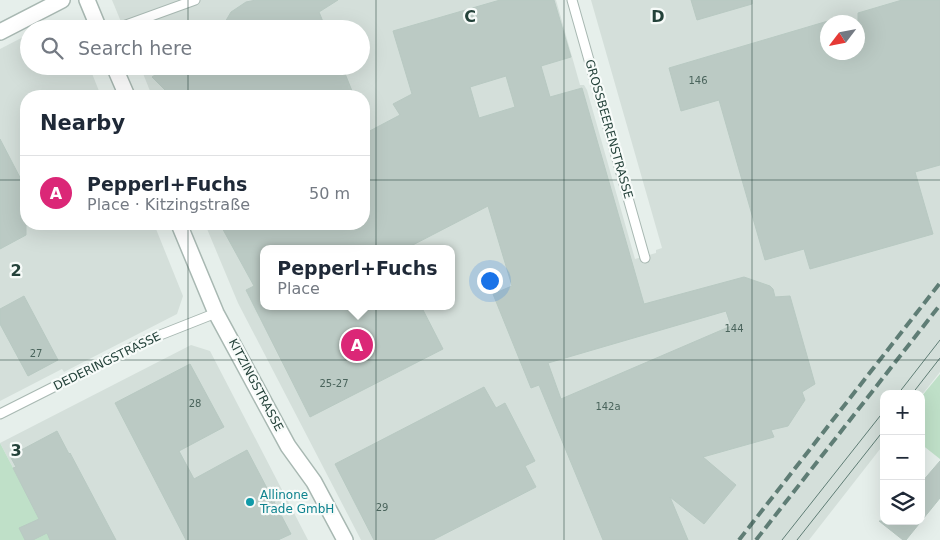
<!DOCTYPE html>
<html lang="en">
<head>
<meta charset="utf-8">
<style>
	:root { --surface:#fff; --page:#f6f6f7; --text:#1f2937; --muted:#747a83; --line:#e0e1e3; --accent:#db2777 }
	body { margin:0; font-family:"DejaVu Sans",sans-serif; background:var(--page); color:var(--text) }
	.controls { position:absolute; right:15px; bottom:15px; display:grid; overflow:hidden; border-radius:10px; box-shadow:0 5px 20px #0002 }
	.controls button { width:45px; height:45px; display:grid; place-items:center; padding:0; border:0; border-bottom:1px solid var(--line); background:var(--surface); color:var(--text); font:25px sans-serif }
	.compass { position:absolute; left:820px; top:15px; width:45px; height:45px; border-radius:50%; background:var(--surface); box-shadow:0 5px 20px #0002; rotate:238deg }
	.you { position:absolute; left:489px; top:280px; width:18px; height:18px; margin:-12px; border:4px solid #fff; border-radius:50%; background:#1a73e8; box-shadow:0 0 0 8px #1a73e833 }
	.badge { display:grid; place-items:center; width:32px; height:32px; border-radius:50%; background:var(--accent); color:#fff; font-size:16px; font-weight:700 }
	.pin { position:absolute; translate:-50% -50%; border:2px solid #fff; box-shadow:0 1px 5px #0006 }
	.popup { position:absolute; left:260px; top:245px; width:195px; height:65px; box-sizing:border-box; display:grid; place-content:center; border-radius:10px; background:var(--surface); filter:drop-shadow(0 1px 4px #0005); font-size:16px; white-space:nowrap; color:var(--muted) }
	.popup b { font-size:19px; color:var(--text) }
	.popup::after { content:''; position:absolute; left:50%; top:100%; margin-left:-10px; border:10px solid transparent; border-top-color:var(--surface) }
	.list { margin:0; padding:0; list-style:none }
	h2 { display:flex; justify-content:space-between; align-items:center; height:65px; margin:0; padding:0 20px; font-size:21px }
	h2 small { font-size:16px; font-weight:400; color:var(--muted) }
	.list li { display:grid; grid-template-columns:32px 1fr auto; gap:15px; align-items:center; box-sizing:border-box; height:75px; padding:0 20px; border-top:1px solid var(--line) }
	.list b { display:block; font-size:19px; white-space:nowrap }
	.list p { margin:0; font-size:16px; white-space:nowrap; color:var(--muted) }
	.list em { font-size:16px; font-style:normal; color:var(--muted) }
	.icon { flex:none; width:28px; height:28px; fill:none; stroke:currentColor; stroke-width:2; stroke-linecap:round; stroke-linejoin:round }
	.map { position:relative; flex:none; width:940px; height:540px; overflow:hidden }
	.search { position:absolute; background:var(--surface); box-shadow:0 5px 20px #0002; left:20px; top:20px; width:350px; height:55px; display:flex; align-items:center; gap:12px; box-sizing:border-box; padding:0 18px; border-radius:28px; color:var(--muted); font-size:19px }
	.panel { position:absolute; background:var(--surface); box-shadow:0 5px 20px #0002; left:20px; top:90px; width:350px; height:140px; border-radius:20px }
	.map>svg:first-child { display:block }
</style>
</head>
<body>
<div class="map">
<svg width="940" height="540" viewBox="0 0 940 540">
	<rect width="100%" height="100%" fill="#e6efeb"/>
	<path fill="#d4dfda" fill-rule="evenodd" d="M112 0H556L580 85H584L587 90 635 259 656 253V250L662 248 591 0H940V372L921 396V394H884V444L809 540H361L238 303 205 224H364V96H152L140 66H361V29H124ZM828 22H858V52H828ZM263 249H451V306H263Z
		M29 34V66H89L101 96H26V224H154L183 296 177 314 64 372 62 369 0 401V49Z
		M191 345 210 351 308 540H51L0 443Z"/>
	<path fill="#bfe0c8" d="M940 374V459L921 444V397Z
		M0 443 51 540H0Z"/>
	<path fill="#bbcac4" stroke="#b8c9c2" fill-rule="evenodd" d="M256 0H338L319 12 326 29H221L231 12 246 2Z
		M500 0H554L571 57 541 66 550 97 582 88 644 304 744 277 770 286 773 289 775 297 790 296 815 384 802 392 805 400 788 426 771 430 774 437 703 457 736 485 704 524 670 497 688 540H603L539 385 531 388 493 294 512 286 488 206 405 249H263V306H421L443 349 310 417 246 290 254 286 220 224H364V134L400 115 393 104 412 94 393 31ZM506 76 515 107 479 118 470 87ZM726 311 731 326 561 399 548 363Z
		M691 0H752V4L697 20Z
		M902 0H940V165L915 172 933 234 810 269 804 249 765 260 719 100 681 111 669 68 828 21V52H858V13Z
		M168 66H342L354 96H171L152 77Z
		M0 139 26 189V235L0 249Z
		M24 296 58 360 28 376 0 324V309Z
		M190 364 224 427 179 451 194 479 247 450 291 534 278 540H186L115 403Z
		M484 387 496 408 505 403 535 461 525 466 536 487 433 540H374L335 464Z
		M57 431 69 454 70 453 116 540H50L47 533 33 540H25L19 528 39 519 13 468 16 467 10 456Z
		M940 461V498L906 540H903L879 521H921V483Z"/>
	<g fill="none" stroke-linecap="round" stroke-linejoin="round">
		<defs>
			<path id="service" d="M572 0 645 258
				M115 29 195 0
				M0 414 145 341 216 313"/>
			<path id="minor" d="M87 0 99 29
				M0 32 62 0
				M114 66 127 96
				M179 224 216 313 288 446 314 482 345 540"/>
		</defs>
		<use href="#service" stroke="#a8b8b2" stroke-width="11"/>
		<use href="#minor" stroke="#a8b8b2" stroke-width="18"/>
		<use href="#service" stroke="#fff" stroke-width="9"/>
		<use href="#minor" stroke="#fff" stroke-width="15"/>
		<path stroke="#5f7d75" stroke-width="1" d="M898 394 940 340
			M912 394 940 358
			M782 540 884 411
			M797 540 884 430"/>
		<path stroke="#5f7d75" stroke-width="4" stroke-dasharray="10 5" stroke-linecap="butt" d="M739 540 940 283
			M756 540 940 305"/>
	</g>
	<path fill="none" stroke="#24423a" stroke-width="1" stroke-opacity="0.55" d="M188 0V29M376 0V540M564 0V540M752 0V540M188 66V96M0 180H26M364 180H940M188 224V540M0 360H940"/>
	<circle fill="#0f9aa8" stroke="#f7fbf9" stroke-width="2" cx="250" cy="502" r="5"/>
	<g text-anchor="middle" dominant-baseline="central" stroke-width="4.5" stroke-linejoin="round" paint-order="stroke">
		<g font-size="10" fill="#4a645c">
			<text x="698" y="80">146</text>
			<text x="734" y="328">144</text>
			<text x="36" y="353">27</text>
			<text x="334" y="383">25-27</text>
			<text x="195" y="403">28</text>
			<text x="608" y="406">142a</text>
			<text x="382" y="507">29</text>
		</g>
		<g font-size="12" fill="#24423a" stroke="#f7fbf9">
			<text transform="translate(609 129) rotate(74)">GROSSBEERENSTRASSE</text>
			<text transform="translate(107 361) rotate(-26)">DEDERINGSTRASSE</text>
			<text transform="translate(256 385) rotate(62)">KITZINGSTRASSE</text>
		</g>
		<g font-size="12" fill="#0d838f" stroke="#f7fbf9" text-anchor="start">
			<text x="260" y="495">Allinone<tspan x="260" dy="14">Trade GmbH</tspan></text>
		</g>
	</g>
	<g font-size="16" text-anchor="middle" font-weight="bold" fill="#24423a" stroke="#f7fbf9" stroke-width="4.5" stroke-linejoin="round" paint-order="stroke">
		<text x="470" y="22">C</text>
		<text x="658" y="22">D</text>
		<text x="16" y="276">2</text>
		<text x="16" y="456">3</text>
	</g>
</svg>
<div class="controls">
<button>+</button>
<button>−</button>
<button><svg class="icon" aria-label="layers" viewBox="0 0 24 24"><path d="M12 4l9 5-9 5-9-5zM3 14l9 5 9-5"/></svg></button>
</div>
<svg class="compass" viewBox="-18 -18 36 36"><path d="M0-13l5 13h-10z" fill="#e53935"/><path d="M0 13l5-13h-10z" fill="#747a83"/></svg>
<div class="you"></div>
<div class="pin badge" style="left:357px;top:345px">A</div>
<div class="popup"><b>Pepperl+Fuchs</b>Place</div>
<div class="search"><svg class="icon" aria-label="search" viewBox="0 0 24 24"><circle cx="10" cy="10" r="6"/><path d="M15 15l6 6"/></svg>Search here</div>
<section class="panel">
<h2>Nearby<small></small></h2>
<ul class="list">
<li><span class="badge">A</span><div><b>Pepperl+Fuchs</b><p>Place · Kitzingstraße</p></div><em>50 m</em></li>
</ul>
</section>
</div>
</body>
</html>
